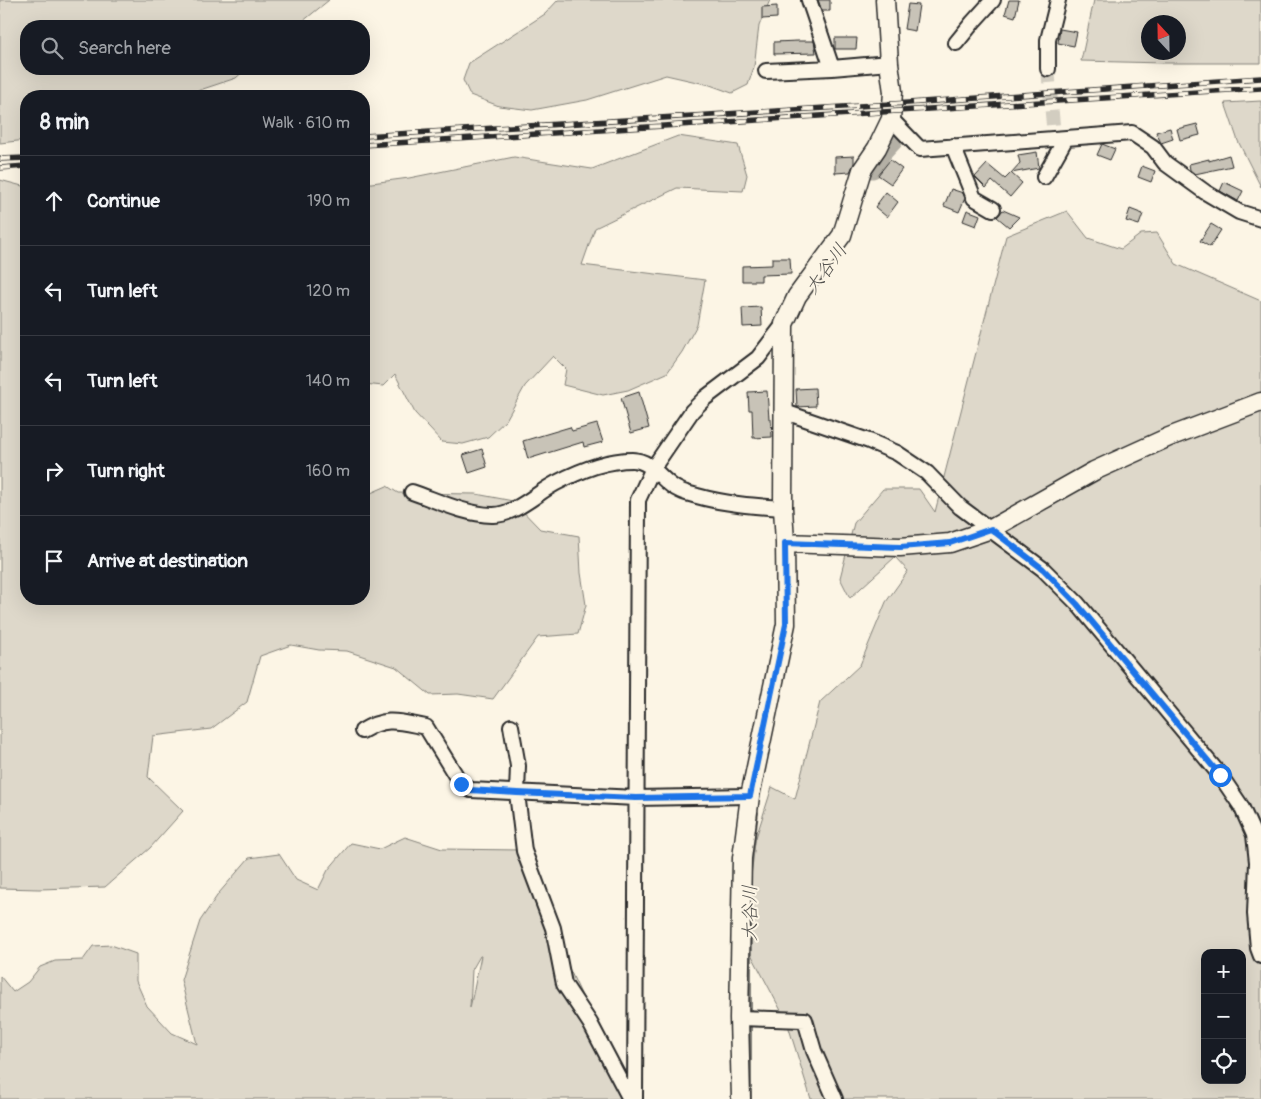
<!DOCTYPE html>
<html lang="en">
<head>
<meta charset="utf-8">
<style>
	:root { --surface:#171b24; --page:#242831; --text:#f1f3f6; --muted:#9ea1a6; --line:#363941 }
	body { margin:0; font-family:Pangolin,"Klee One",sans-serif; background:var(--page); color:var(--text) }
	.controls { position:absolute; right:15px; bottom:15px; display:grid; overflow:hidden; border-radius:10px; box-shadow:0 5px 20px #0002 }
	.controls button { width:45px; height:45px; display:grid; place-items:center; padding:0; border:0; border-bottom:1px solid var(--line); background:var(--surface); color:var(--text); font:25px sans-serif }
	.compass { position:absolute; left:1141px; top:15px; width:45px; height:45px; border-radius:50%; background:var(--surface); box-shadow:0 5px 20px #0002; rotate:338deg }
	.stop { position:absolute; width:15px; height:15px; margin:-11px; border:4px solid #1a73e8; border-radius:50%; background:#fff }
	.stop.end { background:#1a73e8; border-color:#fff; box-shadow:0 1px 5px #0008 }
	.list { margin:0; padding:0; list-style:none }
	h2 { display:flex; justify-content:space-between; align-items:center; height:65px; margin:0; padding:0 20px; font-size:21px }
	h2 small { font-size:16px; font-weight:400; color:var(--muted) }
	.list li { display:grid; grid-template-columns:32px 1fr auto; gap:15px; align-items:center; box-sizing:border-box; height:90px; padding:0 20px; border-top:1px solid var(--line) }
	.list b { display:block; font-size:19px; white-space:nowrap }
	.list em { font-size:16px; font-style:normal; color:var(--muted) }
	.icon { flex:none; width:28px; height:28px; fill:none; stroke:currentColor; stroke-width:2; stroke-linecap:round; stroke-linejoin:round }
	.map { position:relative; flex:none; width:1261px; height:1099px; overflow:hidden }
	.search { position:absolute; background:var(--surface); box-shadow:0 5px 20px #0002; left:20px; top:20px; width:350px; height:55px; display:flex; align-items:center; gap:12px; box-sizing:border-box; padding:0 18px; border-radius:20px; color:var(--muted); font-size:19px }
	.panel { position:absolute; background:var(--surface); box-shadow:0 5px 20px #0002; left:20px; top:90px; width:350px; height:515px; border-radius:20px }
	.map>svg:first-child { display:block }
</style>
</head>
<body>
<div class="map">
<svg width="1261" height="1099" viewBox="0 0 1261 1099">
	<rect width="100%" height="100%" fill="#fcf5e5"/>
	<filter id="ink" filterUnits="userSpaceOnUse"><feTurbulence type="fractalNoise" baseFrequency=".02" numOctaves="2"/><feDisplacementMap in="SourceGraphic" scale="10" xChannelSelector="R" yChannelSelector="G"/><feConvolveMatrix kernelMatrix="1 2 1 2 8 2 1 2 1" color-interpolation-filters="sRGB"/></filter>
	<g filter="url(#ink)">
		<path fill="#ded8ca" stroke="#84827a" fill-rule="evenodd" d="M0 0H329L297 26H26V69H246L236 78 182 96H26V140L0 143Z
			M558 0H770L759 26 754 67 748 85 732 93 710 85 666 75 587 100 532 110 499 106 470 95 463 80 469 63 545 14Z
			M1094 0H1261V63H1163L1081 61ZM1148 22H1178V52H1148Z
			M1261 101V187L1238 141 1225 103Z
			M678 136 738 145 747 175 743 191 677 188 595 228 582 265 705 280 697 325 682 352 667 373 628 390 603 395 563 385 566 369 553 356 525 386 506 420 488 437 463 444 442 442 415 413 395 374 383 386 364 384V184L409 178 514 157 592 169Z
			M0 180 26 187V599H364V496L387 486 398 493 476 494 513 501 540 529 579 536 581 573 586 605 578 634 538 637 493 699 458 694 430 695 396 667 347 651 319 650 291 645 260 656 247 702 211 729 153 736 148 777 183 811 150 848 105 887 39 889 0 888Z
			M1067 211 1088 238 1121 249 1141 234 1157 233 1176 264 1261 301V1099H811L787 1022 750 952 748 863 772 787 795 799 820 702 860 665 886 602 908 571 895 557 850 598 840 578 854 523 883 489H919L935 512 1006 236ZM1205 953H1242V1080H1205Z
			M405 837 442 849 520 850 541 908 597 1028 623 1099H0V976L13 992 28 982 40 967 55 961 83 960 93 946 111 945 136 954V981L147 1006 172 1033 197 1044 181 980 200 921 219 893 249 858 279 854 296 880 318 890 328 870 351 843 380 849ZM480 956H481L470 1008 472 970Z"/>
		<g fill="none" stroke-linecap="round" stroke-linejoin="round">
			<path stroke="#7d7b74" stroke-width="4" d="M750 872 757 813
				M750 1014V899
				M750 1099V1024"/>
			<path stroke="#b4b0a5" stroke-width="21" d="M872 168 881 153 893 140"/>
		</g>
		<path fill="#c8c3b7" stroke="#2b2b2b" d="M818 0H830V11H822Z
			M1009 0H1019L1015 17 1005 14Z
			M908 4 919 5 915 31 904 29Z
			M777 6V18L762 19V7Z
			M1060 29 1077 32 1074 46 1058 43Z
			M835 38H857L856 49H835Z
			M798 41H814L816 53 774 54V42Z
			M1197 124 1200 135 1180 140 1177 129Z
			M1170 128 1173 139 1161 143 1156 132Z
			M1102 144 1115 149 1110 160 1097 155Z
			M1037 152 1039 168 1011 173 1020 163 1018 155Z
			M1229 155 1232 166 1195 174 1190 170 1189 164 1209 159V161Z
			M854 156V163L850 172 835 173V157Z
			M890 160 902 169 891 184 878 175Z
			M987 164 1005 179 1011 173 1022 183 1010 197 992 181 986 188 975 177Z
			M1142 166 1155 171 1151 182 1138 177Z
			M1224 182 1243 191 1238 201 1220 191Z
			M951 189 963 193 965 198 959 212 944 206Z
			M886 192 898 202 887 217 875 207Z
			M1130 209 1143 214 1139 225 1126 221Z
			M967 210 980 215 976 226 963 221Z
			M1003 210 1019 217 1009 227 997 217Z
			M1211 224 1221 230 1210 247 1200 241Z
			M772 258H790L791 274 761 275V281H742V266L772 265Z
			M761 307 762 326 743 327 742 308Z
			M815 388 816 406 797 407 796 389Z
			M767 391 769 419H771L772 437 753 438 752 410H749L748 392Z
			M639 392 649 428 631 433 621 398Z
			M597 424 603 442 584 447 583 442 528 459 523 441 570 427 572 431Z
			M482 449 487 467 469 473 463 455Z"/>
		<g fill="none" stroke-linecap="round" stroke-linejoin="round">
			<path stroke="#d2cdc0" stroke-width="14" stroke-dasharray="14 7" stroke-linecap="butt" d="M1048 69 1053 125"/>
			<defs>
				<path id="minor" d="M809 0 832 68 889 63
					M956 43 973 22 993 0
					M1048 69V40L1058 0
					M766 71 832 68
					M891 119 920 149 1132 133 1153 147 1165 163 1205 192 1239 212 1261 219
					M953 146 974 198 993 209
					M1044 177 1066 138
					M785 412 869 441 897 453 927 473 960 507 1043 569 1077 603 1220 775 1241 806 1254 835 1257 862 1255 914 1258 948 1261 956
					M412 492C438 501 464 514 492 515 514 516 538 492 556 483 579 471 606 460 632 460 653 460 662 483 679 490 684 493 691 494 697 496 725 504 754 506 783 508
					M511 726 518 766 517 793 524 851 553 928 564 984 590 1023 630 1099
					M362 731C387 716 399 722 426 727L461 784 471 790 636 798 750 796
					M739 1018 805 1020 814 1051 835 1099
					M635 1099 638 500 653 468 692 411 705 398 758 358 784 324"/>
				<path id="tertiary" d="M785 543 900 547 950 543 991 529 1094 471 1169 437 1261 402
					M741 1099 739 1018 742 858 750 796 786 624 785 543 783 508 784 324 797 296 842 235 862 170 877 148 891 119 893 92 889 63 885 0"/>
			</defs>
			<use href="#minor" stroke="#2b2b2b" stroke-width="18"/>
			<use href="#tertiary" stroke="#2b2b2b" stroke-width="21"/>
			<use href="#minor" stroke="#fcf5e5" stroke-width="14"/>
			<use href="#tertiary" stroke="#fcf5e5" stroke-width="18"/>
			<defs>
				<path id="rail" d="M364 136 908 103 1261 78
					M364 145 1261 88
					M0 159 26 158
					M0 168 26 166"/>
			</defs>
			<use href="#rail" stroke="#2b2b2b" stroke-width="5.5"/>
			<use href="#rail" stroke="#fcf5e5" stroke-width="4" stroke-dasharray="11" stroke-linecap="butt"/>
		</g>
	</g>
	<g fill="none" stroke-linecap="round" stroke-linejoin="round" filter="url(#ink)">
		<path stroke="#1a73e8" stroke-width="6" d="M461 784 470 790 517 793 636 798 750 796 786 624 785 543 900 547 950 543 991 529 1043 569 1077 604 1220 775"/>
	</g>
	<g text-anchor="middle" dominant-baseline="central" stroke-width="4" stroke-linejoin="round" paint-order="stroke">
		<g font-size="19" font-style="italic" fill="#545350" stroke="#fcf5e5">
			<text transform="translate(826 269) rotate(-54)">大谷川</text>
			<text transform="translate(750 913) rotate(-90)">大谷川</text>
		</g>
	</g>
</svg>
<div class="controls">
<button>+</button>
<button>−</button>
<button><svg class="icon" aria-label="locate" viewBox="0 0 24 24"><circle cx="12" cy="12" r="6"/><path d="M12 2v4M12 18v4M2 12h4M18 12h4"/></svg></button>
</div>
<svg class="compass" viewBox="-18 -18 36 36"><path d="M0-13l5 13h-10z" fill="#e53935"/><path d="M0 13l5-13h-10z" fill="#9ea1a6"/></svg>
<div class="stop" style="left:1220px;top:775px"></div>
<div class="stop end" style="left:461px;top:784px"></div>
<div class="search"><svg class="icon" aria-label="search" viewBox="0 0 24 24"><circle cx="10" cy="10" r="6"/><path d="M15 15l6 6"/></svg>Search here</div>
<section class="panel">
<h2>8 min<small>Walk · 610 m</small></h2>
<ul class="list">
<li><svg class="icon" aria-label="ahead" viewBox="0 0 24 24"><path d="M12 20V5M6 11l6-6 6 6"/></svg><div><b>Continue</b></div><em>190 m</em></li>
<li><svg class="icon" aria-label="left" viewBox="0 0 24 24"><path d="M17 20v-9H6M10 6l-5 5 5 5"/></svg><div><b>Turn left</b></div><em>120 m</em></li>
<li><svg class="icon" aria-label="left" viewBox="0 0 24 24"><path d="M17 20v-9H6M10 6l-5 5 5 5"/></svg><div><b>Turn left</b></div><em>140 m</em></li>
<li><svg class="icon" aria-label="right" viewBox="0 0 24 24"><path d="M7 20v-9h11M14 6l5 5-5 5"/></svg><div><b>Turn right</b></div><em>160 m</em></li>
<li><svg class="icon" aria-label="arrive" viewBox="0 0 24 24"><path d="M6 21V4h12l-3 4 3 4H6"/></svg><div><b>Arrive at destination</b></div></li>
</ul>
</section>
</div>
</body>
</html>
